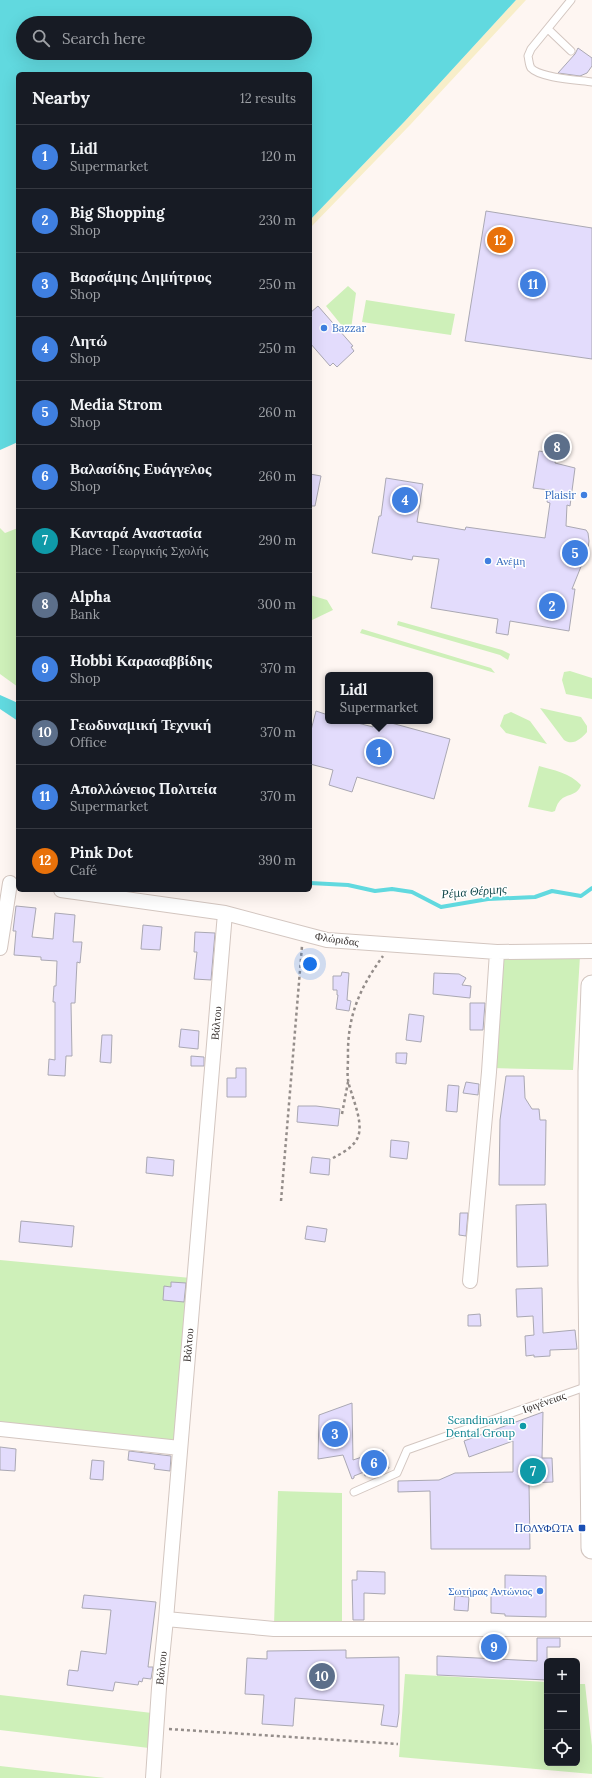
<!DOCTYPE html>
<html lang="en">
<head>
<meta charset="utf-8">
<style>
	:root { --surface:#171b24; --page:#20242c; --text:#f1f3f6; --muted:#9ea1a6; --line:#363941; --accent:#478c82 }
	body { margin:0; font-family:Lora,serif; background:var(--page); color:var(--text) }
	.controls { position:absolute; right:12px; bottom:12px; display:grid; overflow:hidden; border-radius:6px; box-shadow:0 4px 16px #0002 }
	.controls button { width:36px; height:36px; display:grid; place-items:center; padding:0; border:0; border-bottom:1px solid var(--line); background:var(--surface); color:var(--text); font:20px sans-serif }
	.you { position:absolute; left:310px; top:964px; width:14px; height:14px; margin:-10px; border:3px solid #fff; border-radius:50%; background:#1a73e8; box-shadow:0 0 0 6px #1a73e833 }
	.badge { display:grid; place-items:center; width:26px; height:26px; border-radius:50%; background:var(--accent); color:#fff; font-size:13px; font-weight:700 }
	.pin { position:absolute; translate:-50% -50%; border:2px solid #fff; box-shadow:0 1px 4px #0006 }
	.popup { position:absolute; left:325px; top:672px; width:108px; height:52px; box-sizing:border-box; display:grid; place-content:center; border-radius:6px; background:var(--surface); filter:drop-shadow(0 1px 3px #0005); font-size:13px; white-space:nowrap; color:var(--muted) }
	.popup b { font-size:15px; color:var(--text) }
	.popup::after { content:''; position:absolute; left:50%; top:100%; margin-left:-8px; border:8px solid transparent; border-top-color:var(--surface) }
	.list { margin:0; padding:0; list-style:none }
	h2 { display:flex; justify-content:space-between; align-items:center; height:52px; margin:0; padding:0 16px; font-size:17px }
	h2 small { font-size:13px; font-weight:400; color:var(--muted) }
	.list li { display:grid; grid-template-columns:26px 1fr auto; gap:12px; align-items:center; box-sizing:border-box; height:64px; padding:0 16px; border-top:1px solid var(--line) }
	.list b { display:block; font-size:15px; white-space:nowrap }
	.list p { margin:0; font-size:13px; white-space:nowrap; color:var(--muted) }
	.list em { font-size:13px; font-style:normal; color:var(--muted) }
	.icon { flex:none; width:22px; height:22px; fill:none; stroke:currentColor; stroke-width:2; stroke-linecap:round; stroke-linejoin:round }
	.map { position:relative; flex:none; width:592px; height:1778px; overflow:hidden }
	.search { position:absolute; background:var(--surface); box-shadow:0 4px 16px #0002; left:16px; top:16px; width:296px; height:44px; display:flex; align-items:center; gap:10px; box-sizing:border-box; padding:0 14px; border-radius:22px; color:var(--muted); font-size:15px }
	.panel { position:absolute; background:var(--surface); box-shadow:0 4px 16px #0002; left:16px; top:72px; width:296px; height:820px; border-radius:6px }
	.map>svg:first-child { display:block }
</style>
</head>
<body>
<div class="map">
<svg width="592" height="1778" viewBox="0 0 592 1778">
	<rect width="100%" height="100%" fill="#fef6f2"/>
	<path fill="#cef0b9" d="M348 286 356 293 351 329 347 332 326 306Z
		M366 300 455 314 451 335 362 322Z
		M0 528 5 533 18 528V687L0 674Z
		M310 595 327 600 333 610 310 621Z
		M398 621 502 650 510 654 508 660 500 655 397 625Z
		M362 629 491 668 495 673 360 633Z
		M570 671 592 678V699L566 694 562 680 564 672Z
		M540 708 581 717 587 726V732C581 739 573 746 564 740Z
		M511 712 530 721 547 744 506 733 500 726 504 715Z
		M539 766C553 770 570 773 581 785 577 797 565 793 559 802 557 804 556 808 555 811L552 812 528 807Z
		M500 955 580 956 573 1070 492 1068Z
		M0 1260 191 1278 176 1441 0 1422Z
		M278 1491 342 1493V1626H274Z
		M405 1674 547 1682V1763H577V1684H585L592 1746V1774L399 1757Z
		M0 1695 152 1713 149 1748 0 1730Z
		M0 1766 105 1778H0Z"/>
	<path fill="#f8eec9" d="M516 0H526L410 125 310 228V220L405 121Z"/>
	<path fill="#61d9df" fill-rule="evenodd" d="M0 0H516L405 121 310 220V74H18V442L0 450ZM23 23H305V53H23Z
		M0 695 18 703V721L0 709Z"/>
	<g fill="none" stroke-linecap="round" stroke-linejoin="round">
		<path stroke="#61d9df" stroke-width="4" d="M310 883 348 885 375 891 392 889 412 892 441 907 488 899 535 897 552 891 581 896 592 888"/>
	</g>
	<path fill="#e3dcfc" stroke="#aaa8b3" d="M578 48 592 58V66L587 73 580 76 558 73 575 54Z
		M486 211 592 228V359L465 341Z
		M318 306 353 346 351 347 354 351 337 367 333 363 330 366 310 343V313Z
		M539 451 556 454 555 463 575 468 570 506 567 505 566 526 586 530 588 533 589 541 588 549 572 589H575L569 631 510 621 508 635 496 633 498 619 431 608 439 559 413 556 412 560 372 553 379 516H381L386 478 423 484 417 522 465 530 466 527 545 538 550 503 547 502 549 490 533 488Z
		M310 474 321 476 315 506H310Z
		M316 711 328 715V721H350L373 727 374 721H384L450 739 434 799 357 777 352 792 329 785 333 770 310 764V734Z
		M16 906 36 908 32 937 53 939 55 913 75 915 73 942H82L80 963 77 962 75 1003H71L72 1056H66L65 1076 48 1075 49 1059 55 1060V1002H53L54 986H56L57 961 41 960V957L14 955 16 931H13Z
		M143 925 162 927 160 950 141 949Z
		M195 932 215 933 211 980 194 979 197 952H194Z
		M342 972 349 973 347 1000 351 1001 349 1011 336 1009 338 995H337V990H333V976H341Z
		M434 973 459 974 466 978 462 985 471 986 470 998 433 994Z
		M470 1003H485L483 1030H470Z
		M409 1014 424 1016 421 1042 406 1040Z
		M181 1029 199 1031 198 1049 179 1047Z
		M102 1035H112L111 1063 100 1062Z
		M396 1053H407L406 1064 396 1063Z
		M191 1056 204 1057V1066H191Z
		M236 1068H246V1097H227V1078H236Z
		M506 1076H524L525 1098 532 1109H539L540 1120H546L545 1185H499L500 1120Z
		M466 1082 479 1084 478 1095 463 1093Z
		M448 1085 459 1086 457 1112 446 1111Z
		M298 1106H316L340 1109 338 1126 297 1122Z
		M391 1140 409 1142 407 1159 390 1157Z
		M147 1157 174 1160 173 1176 146 1173Z
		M312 1157 330 1159 329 1175 310 1173Z
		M546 1204 548 1266 517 1267 516 1205Z
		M460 1213H468L466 1236 459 1235Z
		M21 1221 74 1226 72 1247 19 1242Z
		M307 1226 327 1229 325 1242 305 1239Z
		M171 1282 186 1283 184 1302 163 1300 164 1286 171 1287Z
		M542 1288 543 1333 575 1330 577 1349 550 1350V1356L534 1357V1355L526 1356 525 1336 534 1335 533 1316 517 1317 516 1289Z
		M480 1314 481 1326H468V1315Z
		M352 1403 353 1460 383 1450 389 1468 365 1476 364 1472 354 1476V1478L352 1479 343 1455 318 1459 319 1415Z
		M543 1412 542 1458H552L553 1482 529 1483 530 1549H431L430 1491 398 1492V1481L439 1480 455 1473 513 1472V1441L469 1457 464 1441Z
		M0 1447 16 1449 15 1471 0 1470Z
		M129 1451 171 1456 170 1471 154 1469 155 1464 128 1460Z
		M92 1460 104 1461 103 1480 90 1479Z
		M357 1571 385 1572V1594L364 1593V1620H353L352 1580H357Z
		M505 1575 546 1576V1617L505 1616V1614L491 1613V1595H505Z
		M84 1595 156 1602 148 1667H153L151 1679 143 1678 142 1682 139 1681 138 1685 115 1682 113 1691 67 1685 69 1670 78 1671 81 1651 106 1654 111 1610 82 1608Z
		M455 1596 469 1597 468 1611 454 1610Z
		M537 1638H560V1647H547V1680L437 1675V1656L537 1661Z
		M346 1650V1658L399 1657V1713L397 1727 381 1725 384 1705 295 1698 293 1726 262 1724 264 1695 245 1694 247 1658 267 1659V1651Z"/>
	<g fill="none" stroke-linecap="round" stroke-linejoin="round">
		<defs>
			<path id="lane" d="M571 0 531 49 528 56C529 60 529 65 531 68 540 78 578 80 592 82
				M548 29 571 51
				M354 1492 397 1473 407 1450 588 1386"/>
			<path id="street" d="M61 890 225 913 327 940 497 952 592 951
				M0 948 10 883
				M470 1281 489 1072 497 952
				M0 1429 180 1448
				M166 1619 274 1629H592
				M153 1778 159 1688 166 1619 225 913"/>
			<path id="primary" d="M592 986 589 1072V1281L592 1548"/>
		</defs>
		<use href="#lane" stroke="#d3c6c0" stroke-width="9"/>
		<use href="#street" stroke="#d3c6c0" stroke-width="16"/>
		<use href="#primary" stroke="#d3c6c0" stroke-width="23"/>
		<path stroke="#948d8a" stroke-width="2.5" stroke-dasharray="3 3" stroke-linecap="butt" d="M342 1114 348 1082
			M333 1158C342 1153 353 1148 358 1137 364 1121 351 1096 348 1080 347 1073 348 1065 348 1058 347 1017 359 989 383 956
			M281 1201 302 946
			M169 1729 398 1744"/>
		<use href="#lane" stroke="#fff" stroke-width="7"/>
		<use href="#street" stroke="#fff" stroke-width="14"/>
		<use href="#primary" stroke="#fff" stroke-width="21"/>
	</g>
	<g fill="#3f7fe0" stroke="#fff" stroke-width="1.5">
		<circle cx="324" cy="328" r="4"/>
		<circle cx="584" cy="495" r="4"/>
		<circle cx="488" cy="561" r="4"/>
		<circle cx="540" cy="1591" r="4"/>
	</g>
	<circle fill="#0f9aa8" stroke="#fff" stroke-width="1.5" cx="523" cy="1426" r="4"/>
	<rect fill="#1a4fb4" stroke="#fff" stroke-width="1.5" x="578" y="1524" width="8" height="8" rx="2"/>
	<g text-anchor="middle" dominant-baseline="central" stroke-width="3" stroke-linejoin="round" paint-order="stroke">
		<g font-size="11" fill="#366cbe" stroke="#fff" text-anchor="start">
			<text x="332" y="328">Bazzar</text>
			<text x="576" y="495" text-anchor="end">Plaisir</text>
			<text x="496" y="561">Ανέμη</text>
			<text x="532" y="1591" text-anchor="end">Σωτήρας Αντώνιος</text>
		</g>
		<g font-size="11" fill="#37312f" stroke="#fff">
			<text transform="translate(337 939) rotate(8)">Φλώριδας</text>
			<text transform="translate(216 1023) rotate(-85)">Βάλτου</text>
			<text transform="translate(188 1345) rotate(-85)">Βάλτου</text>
			<text transform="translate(544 1402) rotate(-19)">Ιφιγένειας</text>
			<text transform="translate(161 1668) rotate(-84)">Βάλτου</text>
		</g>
		<g font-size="11" fill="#0d838f" stroke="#fff" text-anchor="end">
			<text x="515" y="1420">Scandinavian<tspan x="515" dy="13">Dental Group</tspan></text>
		</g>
		<g font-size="11" fill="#164399" stroke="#fff" text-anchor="end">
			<text x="574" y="1528">ΠΟΛΥΦΩΤΑ</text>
		</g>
		<g font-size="12" font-style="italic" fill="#12484b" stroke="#fff">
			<text transform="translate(474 891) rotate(-5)">Ρέμα Θέρμης</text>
		</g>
	</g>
</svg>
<div class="controls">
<button>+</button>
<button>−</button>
<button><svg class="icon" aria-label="locate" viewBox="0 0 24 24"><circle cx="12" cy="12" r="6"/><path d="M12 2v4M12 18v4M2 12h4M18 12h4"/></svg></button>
</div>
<div class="you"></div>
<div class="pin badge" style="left:379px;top:752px;background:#3f7fe0">1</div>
<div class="popup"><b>Lidl</b>Supermarket</div>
<div class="pin badge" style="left:552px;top:606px;background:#3f7fe0">2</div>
<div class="pin badge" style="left:335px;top:1434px;background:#3f7fe0">3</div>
<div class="pin badge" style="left:405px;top:500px;background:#3f7fe0">4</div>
<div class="pin badge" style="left:575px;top:553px;background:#3f7fe0">5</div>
<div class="pin badge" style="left:374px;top:1463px;background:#3f7fe0">6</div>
<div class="pin badge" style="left:533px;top:1471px;background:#0f9aa8">7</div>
<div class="pin badge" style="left:557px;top:447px;background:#5c6f8a">8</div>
<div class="pin badge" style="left:494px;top:1647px;background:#3f7fe0">9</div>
<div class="pin badge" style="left:322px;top:1676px;background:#5c6f8a">10</div>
<div class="pin badge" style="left:533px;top:284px;background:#3f7fe0">11</div>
<div class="pin badge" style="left:500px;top:240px;background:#e8710a">12</div>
<div class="search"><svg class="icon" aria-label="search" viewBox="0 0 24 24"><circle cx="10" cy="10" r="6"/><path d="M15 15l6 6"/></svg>Search here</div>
<section class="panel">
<h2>Nearby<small>12 results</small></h2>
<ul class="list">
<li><span class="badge" style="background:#3f7fe0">1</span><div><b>Lidl</b><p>Supermarket</p></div><em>120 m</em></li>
<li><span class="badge" style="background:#3f7fe0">2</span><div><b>Big Shopping</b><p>Shop</p></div><em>230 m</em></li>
<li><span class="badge" style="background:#3f7fe0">3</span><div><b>Βαρσάμης Δημήτριος</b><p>Shop</p></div><em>250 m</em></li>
<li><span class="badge" style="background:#3f7fe0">4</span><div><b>Λητώ</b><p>Shop</p></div><em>250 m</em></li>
<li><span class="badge" style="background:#3f7fe0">5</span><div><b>Media Strom</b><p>Shop</p></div><em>260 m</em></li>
<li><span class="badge" style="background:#3f7fe0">6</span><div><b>Βαλασίδης Ευάγγελος</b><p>Shop</p></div><em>260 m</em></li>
<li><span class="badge" style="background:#0f9aa8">7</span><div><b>Κανταρά Αναστασία</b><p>Place · Γεωργικής Σχολής</p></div><em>290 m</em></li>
<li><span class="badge" style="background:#5c6f8a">8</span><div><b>Alpha</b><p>Bank</p></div><em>300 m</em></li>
<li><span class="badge" style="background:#3f7fe0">9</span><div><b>Hobbi Καρασαββίδης</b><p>Shop</p></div><em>370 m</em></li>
<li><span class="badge" style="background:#5c6f8a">10</span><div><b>Γεωδυναμική Τεχνική</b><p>Office</p></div><em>370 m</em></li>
<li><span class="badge" style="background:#3f7fe0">11</span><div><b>Απολλώνειος Πολιτεία</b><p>Supermarket</p></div><em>370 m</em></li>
<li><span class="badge" style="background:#e8710a">12</span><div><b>Pink Dot</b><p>Café</p></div><em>390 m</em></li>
</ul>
</section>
</div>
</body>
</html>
